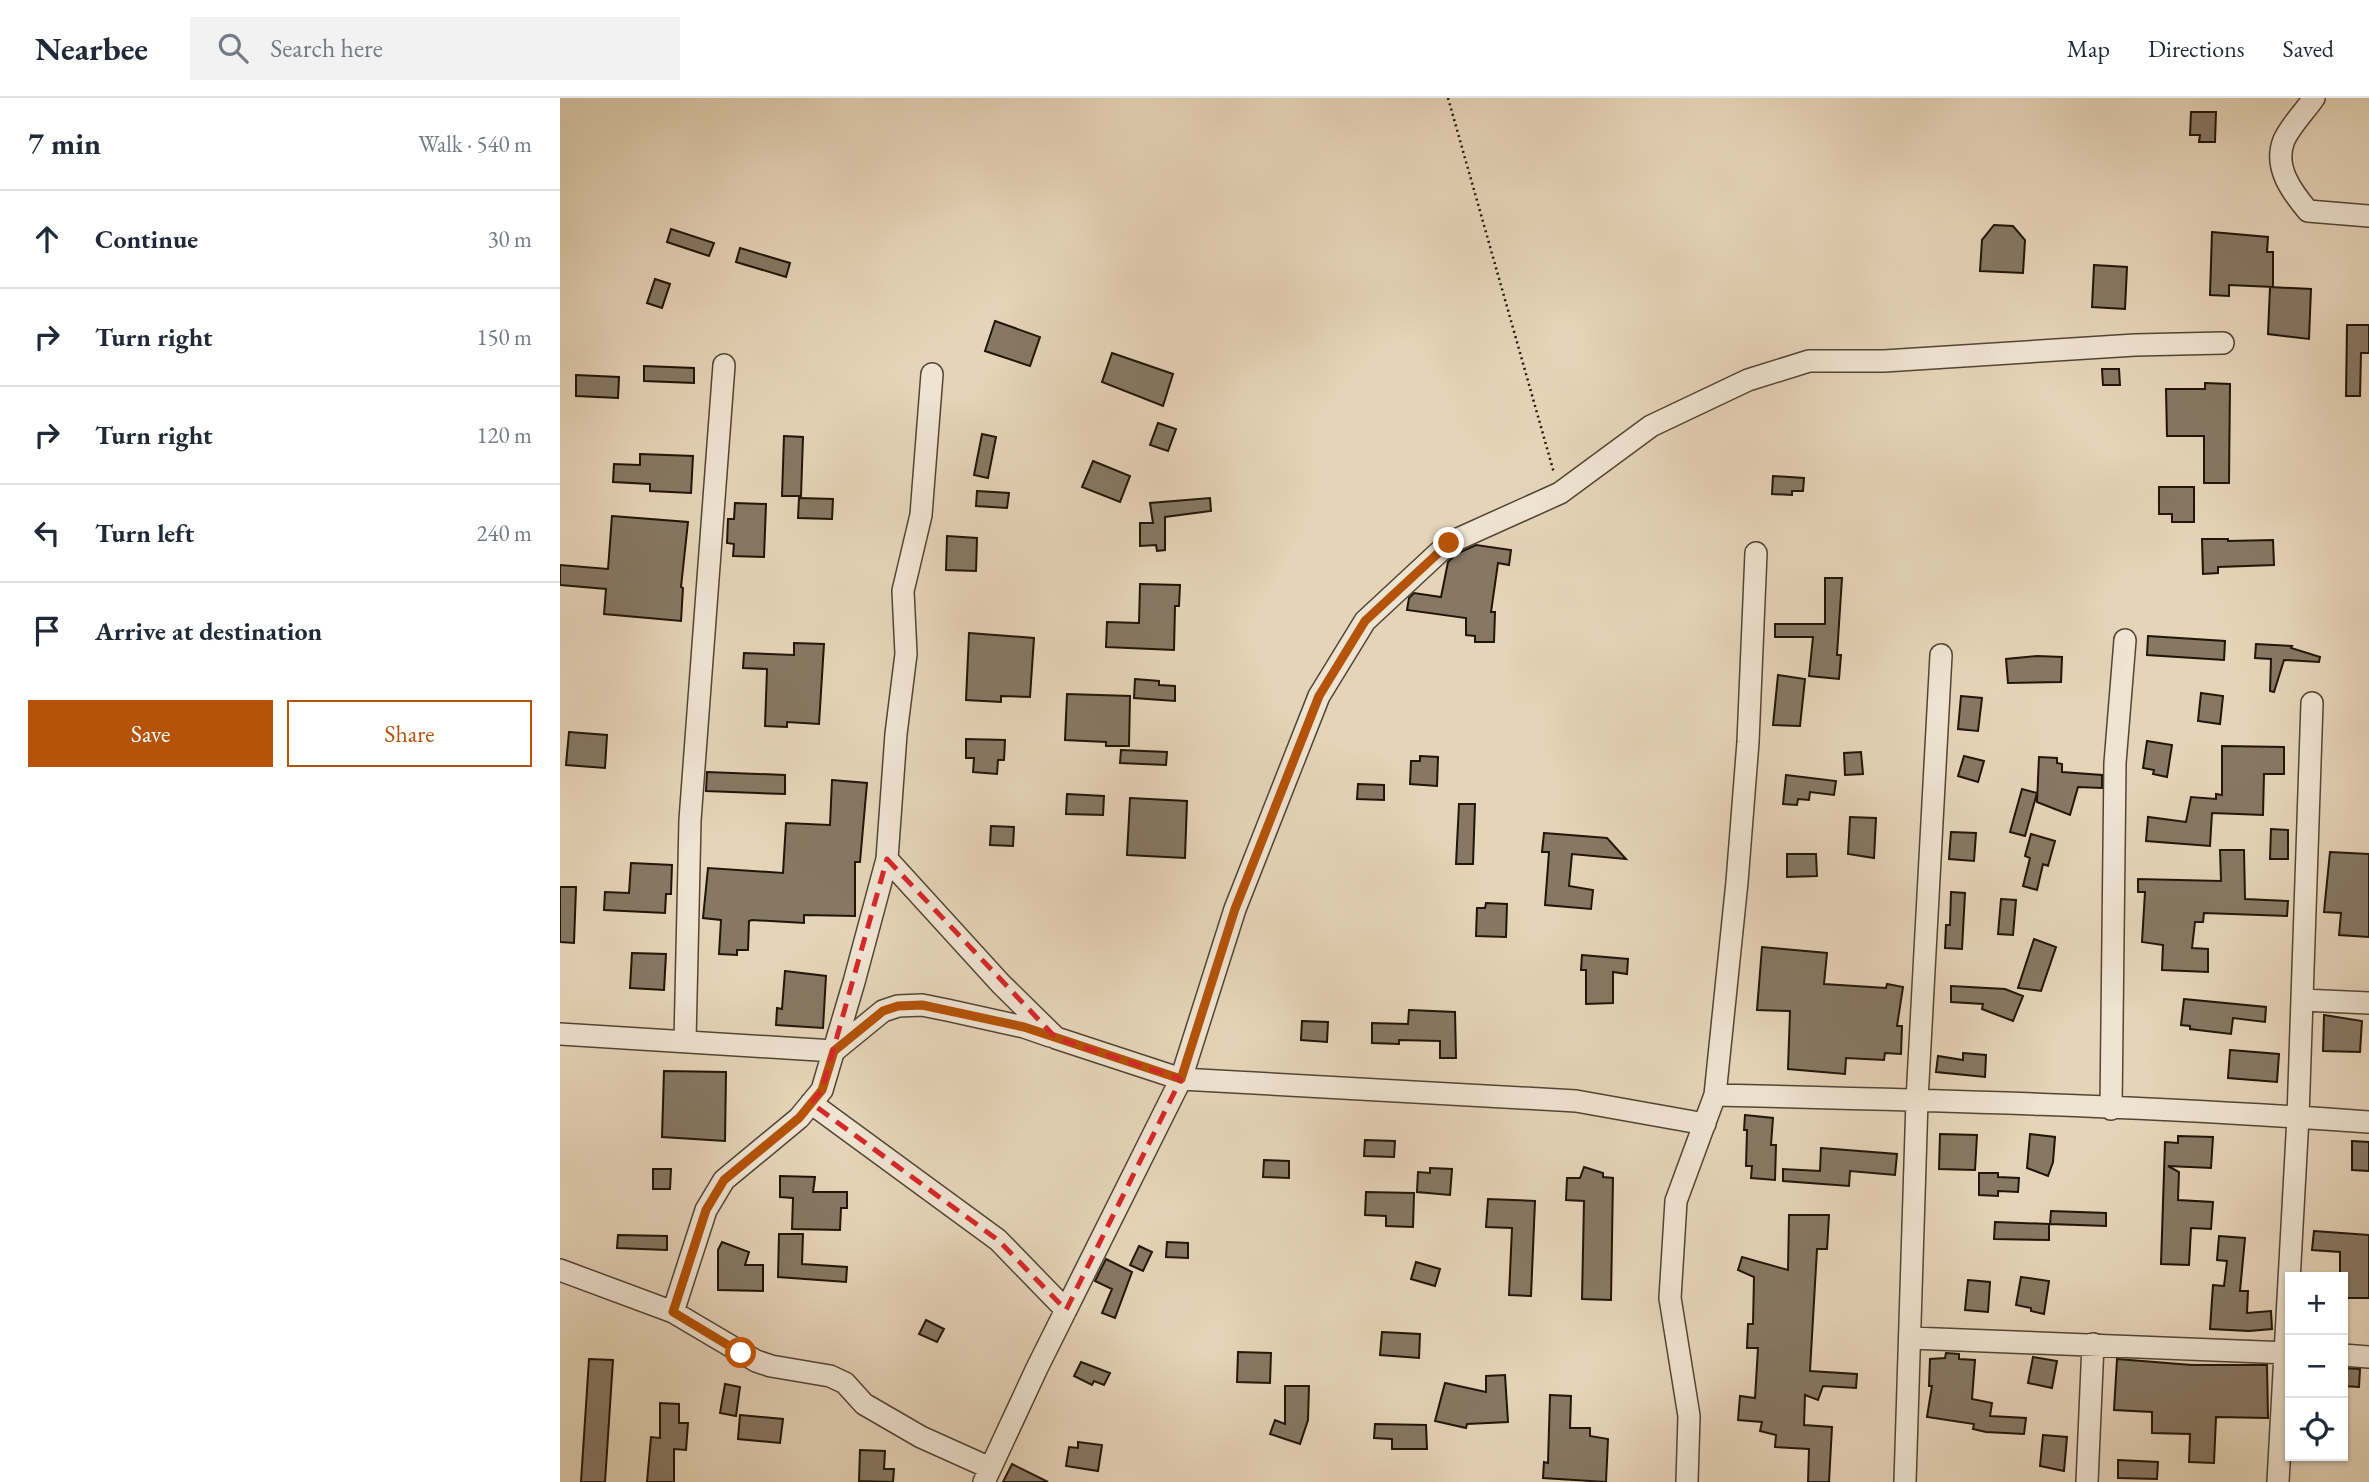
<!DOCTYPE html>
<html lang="en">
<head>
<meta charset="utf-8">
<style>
	:root { --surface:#fff; --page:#f2f2f3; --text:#1f2937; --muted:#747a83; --line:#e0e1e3; --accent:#b45309 }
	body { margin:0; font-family:"EB Garamond",serif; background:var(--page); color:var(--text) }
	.controls { position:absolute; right:21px; bottom:21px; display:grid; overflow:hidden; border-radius:0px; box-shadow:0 2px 5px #0004 }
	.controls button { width:63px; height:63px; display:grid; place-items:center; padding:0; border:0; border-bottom:2px solid var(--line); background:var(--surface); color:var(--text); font:35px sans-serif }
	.stop { position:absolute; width:21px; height:21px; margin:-16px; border:5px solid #b45309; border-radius:50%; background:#fff }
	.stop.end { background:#b45309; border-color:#fff; box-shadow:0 2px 7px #0008 }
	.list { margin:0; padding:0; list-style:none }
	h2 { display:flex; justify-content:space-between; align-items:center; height:91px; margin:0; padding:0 28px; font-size:30px }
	h2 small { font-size:23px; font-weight:400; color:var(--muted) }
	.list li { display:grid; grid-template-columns:46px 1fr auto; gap:21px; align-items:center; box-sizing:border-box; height:98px; padding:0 28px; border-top:2px solid var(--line) }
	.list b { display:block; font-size:26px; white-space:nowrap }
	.list em { font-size:23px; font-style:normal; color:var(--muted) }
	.actions { display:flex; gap:14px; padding:21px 28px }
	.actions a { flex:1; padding:16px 0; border:2px solid var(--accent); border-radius:0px; text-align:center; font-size:24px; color:var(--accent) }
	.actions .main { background:var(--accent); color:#fff }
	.icon { flex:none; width:38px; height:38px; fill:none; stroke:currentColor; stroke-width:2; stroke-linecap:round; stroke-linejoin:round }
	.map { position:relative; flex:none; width:1809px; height:1384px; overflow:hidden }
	header { display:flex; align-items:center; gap:42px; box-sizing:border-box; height:98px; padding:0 35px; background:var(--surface); border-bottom:2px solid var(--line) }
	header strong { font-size:33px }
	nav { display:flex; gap:38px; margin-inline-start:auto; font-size:24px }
	.search { width:490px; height:63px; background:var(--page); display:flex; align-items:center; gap:18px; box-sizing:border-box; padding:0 24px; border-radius:0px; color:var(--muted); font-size:26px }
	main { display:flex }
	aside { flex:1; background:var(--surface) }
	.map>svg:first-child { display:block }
</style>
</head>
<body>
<header>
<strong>Nearbee</strong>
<div class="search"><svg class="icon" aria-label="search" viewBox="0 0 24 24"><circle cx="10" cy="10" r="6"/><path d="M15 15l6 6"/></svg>Search here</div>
<nav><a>Map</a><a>Directions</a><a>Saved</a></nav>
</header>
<main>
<aside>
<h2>7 min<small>Walk · 540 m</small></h2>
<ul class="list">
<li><svg class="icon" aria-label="ahead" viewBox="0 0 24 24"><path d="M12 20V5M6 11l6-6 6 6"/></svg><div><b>Continue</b></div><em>30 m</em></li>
<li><svg class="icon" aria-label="right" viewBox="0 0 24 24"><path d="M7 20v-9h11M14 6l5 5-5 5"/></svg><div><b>Turn right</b></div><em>150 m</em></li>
<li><svg class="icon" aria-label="right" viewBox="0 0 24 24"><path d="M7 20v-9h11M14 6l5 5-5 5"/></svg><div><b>Turn right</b></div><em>120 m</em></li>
<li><svg class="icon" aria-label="left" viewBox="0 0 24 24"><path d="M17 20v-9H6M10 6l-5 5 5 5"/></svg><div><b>Turn left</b></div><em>240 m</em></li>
<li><svg class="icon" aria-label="arrive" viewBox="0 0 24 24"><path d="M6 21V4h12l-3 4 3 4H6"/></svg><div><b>Arrive at destination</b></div></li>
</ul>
<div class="actions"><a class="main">Save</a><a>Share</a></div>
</aside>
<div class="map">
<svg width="1809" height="1384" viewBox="0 0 1809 1384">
	<rect width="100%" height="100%" fill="#e6d4b8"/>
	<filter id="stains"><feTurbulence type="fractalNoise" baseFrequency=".00286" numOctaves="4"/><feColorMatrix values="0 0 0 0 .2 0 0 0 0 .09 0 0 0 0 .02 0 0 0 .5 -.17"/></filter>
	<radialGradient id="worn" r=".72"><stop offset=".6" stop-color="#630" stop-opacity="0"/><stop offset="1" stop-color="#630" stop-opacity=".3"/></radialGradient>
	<path fill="#877864" stroke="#211508" stroke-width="2" d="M1631 14H1656L1655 44H1639L1640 37H1630Z
		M1434 127 1453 128 1465 142 1463 175 1420 173 1422 142Z
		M111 131 154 145 149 158 107 144Z
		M1652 134 1708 139 1707 154H1713V189L1669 187V198L1650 197Z
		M180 150 230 165 226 179 176 164Z
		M1534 167 1567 169 1565 211 1532 209Z
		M95 181 110 186 102 210 87 205Z
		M1710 189 1751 191 1749 241 1708 236Z
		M435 223 480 239 470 268 425 253Z
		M1787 227H1809V255H1801L1800 298H1786Z
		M552 255 613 276 603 308 542 284Z
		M84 268 134 270V285L84 283Z
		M1542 271H1559L1560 287H1543Z
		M16 277 59 279 58 300 16 298Z
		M1645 285 1670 286 1669 385H1644V338H1607L1606 291H1645Z
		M598 325 616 331 608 353 590 347Z
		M422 336 436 339 428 380 414 377Z
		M224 338 243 339 241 398H222Z
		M80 356 133 358 131 395 90 393V386L53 384 54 366 80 367Z
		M533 363 570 378 560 404 522 389Z
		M1213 378 1244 380 1243 393H1232V397L1212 396Z
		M1599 389H1634V424H1612V416H1599Z
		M417 393 449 395 447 410 416 408Z
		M239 400 273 401 272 421 238 420Z
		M650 400 651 413 605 419V452L597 453 596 447 580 448V425H593L590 405Z
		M175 405 206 406 204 459 173 458 174 446 167 445 168 421H174Z
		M52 418 128 424 121 489 123 490 121 523 44 516 46 491 0 487V467L48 471Z
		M387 438 417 440 416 473 386 472Z
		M1642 441H1668V443L1713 442 1714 467 1658 469V475L1643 476Z
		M916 447 951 452 949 467 938 465 931 514H935L934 544H915V538L906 537V520L847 512 849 500 854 495 881 499 888 464 896 456Z
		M1265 480H1282L1277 557H1281L1279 581 1249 578 1253 539H1215V526H1265Z
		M580 486 620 487 619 508H615L614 552 546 549 547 524 579 525Z
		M409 535 474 540 470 599 441 598V604L406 602Z
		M1588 538 1665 543 1664 562 1587 557Z
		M234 545 264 546 259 626 227 624V629L205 628 207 571 183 570 184 555 234 557Z
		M1696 546 1732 548 1731 550 1760 559 1759 564 1724 562 1714 594 1710 593 1711 561 1695 560Z
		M1477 558 1502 559 1501 584 1448 585 1446 561Z
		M1218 577 1245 581 1240 628 1213 627Z
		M575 581 599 583V587L615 588V603L574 600Z
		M1641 595 1663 598 1660 626 1638 623Z
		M507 596 570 598 569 648H546V644L505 642Z
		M1401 598 1422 600 1418 633 1398 631Z
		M9 634 47 637 45 670 6 667Z
		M406 641 445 642 444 662H438L437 676 413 674 414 660H406Z
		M1587 643 1612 647 1607 679 1593 676 1594 672 1583 670Z
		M1662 648 1724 649V676H1704L1703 717 1652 715 1650 748 1586 743 1588 719 1626 724 1631 699 1656 701V696L1662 697Z
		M561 652 607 654 606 667 560 665Z
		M1301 654 1303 676 1285 677 1284 655Z
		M860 658 878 659 877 688 850 686 851 663H860Z
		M1404 658 1424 663 1418 684 1398 678Z
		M1479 659 1497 660V665L1502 666V674L1542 677V690L1518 689 1510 717 1477 704Z
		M147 674 225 677V696L146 693Z
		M1226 677 1276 683 1274 697 1250 694 1249 702 1238 701 1237 707 1223 706Z
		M272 682 307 685 300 764H295V818L244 817V825L192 822 189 823 188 852H177V857L159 856 161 822 143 820 148 770 223 775 226 725 270 727Z
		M798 686 824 687V702L797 701Z
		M1462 691 1477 695 1465 738 1450 734Z
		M507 696 544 698 543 717 506 716Z
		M570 700 627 703 625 760 567 757Z
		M899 706H915L913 766H896Z
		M1290 719 1316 720 1314 760 1288 756Z
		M431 728 454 729 453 748 430 747Z
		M1711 731 1728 732V761H1710Z
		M1391 734 1416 735 1414 763 1389 761Z
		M984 735 1047 740 1066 761 1012 756 1009 788 1033 792 1031 811 985 807 989 754H982Z
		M1471 736 1495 743 1488 768 1483 766 1477 792 1463 788 1470 760 1465 758Z
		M1660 752H1684L1685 801 1728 803 1727 818 1644 815 1643 824H1635L1632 850 1648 851V874L1602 872 1603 847 1582 844 1585 794H1578V781L1661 783Z
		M1770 754 1809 756V839L1779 837 1781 815 1764 814Z
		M1227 756H1256L1257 778 1227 779Z
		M71 765 112 767 111 796H106L105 815 44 812 45 794 69 795Z
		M0 789H16L14 845 0 844Z
		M1391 794 1405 795 1402 851 1385 850 1386 827H1390Z
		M1441 801 1456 802 1453 837 1438 836Z
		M926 805 947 806 946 839 916 838 917 810H925Z
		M1474 841 1496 849 1481 893 1458 890Z
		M1202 849 1267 855 1264 886 1326 890 1327 886 1343 889 1337 928H1342L1341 956 1325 955 1324 962 1286 960 1285 976 1228 971 1230 913 1197 912Z
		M72 855 106 856 104 892 70 890Z
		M1022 857 1068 861 1067 876 1053 874V905L1026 906V872H1021Z
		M225 873 266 878 263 930 216 927 217 910 222 911Z
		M1391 888 1445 891 1463 898 1453 923 1422 911 1423 906 1391 904Z
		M1624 901 1706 909 1705 924 1673 920 1671 936 1630 931V928L1621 927Z
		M849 912 895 914 896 960H880V943L839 942V946L812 945V925L848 926Z
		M1764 917 1802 923 1800 954 1763 953Z
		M742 923 768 924 767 944 741 942Z
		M1670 952 1719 956 1717 984 1668 980Z
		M1403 955 1426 957 1425 979 1376 974 1378 958 1403 962Z
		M104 973 166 974 165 1043 102 1039Z
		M1185 1017 1213 1020 1211 1047H1216L1215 1082 1191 1080 1192 1068H1186L1187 1032H1184Z
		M1380 1036 1417 1037 1415 1072 1379 1071Z
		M1470 1036 1495 1039 1493 1064 1488 1078 1467 1070Z
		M1618 1038 1653 1039 1651 1070 1608 1068 1619 1074 1618 1102 1653 1104 1651 1131 1631 1130 1629 1167 1601 1166 1605 1044 1618 1045Z
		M805 1042 835 1043 834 1059 804 1058Z
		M1792 1043 1809 1044V1073L1792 1072Z
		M1261 1050 1337 1056 1335 1077 1290 1073 1289 1088 1223 1083V1071L1260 1073Z
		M704 1062 729 1063V1080L703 1079Z
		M1024 1069 1043 1075V1079L1053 1080 1051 1202 1022 1201 1024 1103 1006 1102 1007 1080H1020Z
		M870 1070 892 1071 890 1097 857 1094 858 1074 870 1075Z
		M93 1071H111L110 1091H93Z
		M1419 1075H1438V1079L1459 1080 1458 1094 1438 1093V1098L1419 1097Z
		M220 1078 255 1079 253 1094H287V1110H281L280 1132 232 1131 233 1100 220 1099Z
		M806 1094 854 1095 853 1129 826 1128V1118L805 1117Z
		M928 1101 975 1103 971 1198 949 1197 952 1130 926 1129Z
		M1491 1113 1546 1115V1128L1490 1126Z
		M1229 1117H1269L1267 1151H1257L1250 1273 1297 1276 1296 1290 1263 1288 1258 1302 1245 1297 1244 1327 1272 1329 1269 1384H1248L1249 1351 1215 1349 1216 1337 1200 1333 1202 1324 1178 1322 1180 1298 1195 1300 1198 1250H1187L1188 1226H1193L1194 1179 1178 1172 1182 1159 1228 1172Z
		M1435 1124 1489 1126V1142L1434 1141Z
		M1754 1133 1809 1137V1200H1783V1179H1780V1154L1752 1152Z
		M219 1136H243L242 1166 287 1169 286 1184 218 1179Z
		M58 1137 107 1138V1152L57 1150Z
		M1659 1138 1685 1140 1680 1193H1688L1687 1215 1711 1213 1712 1231 1689 1233 1650 1231 1653 1187 1664 1188 1667 1163 1657 1162Z
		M162 1144 189 1154 185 1167H203V1193L158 1192V1152Z
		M607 1144 628 1145V1160L606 1159Z
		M579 1148 592 1154 583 1173 570 1167Z
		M546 1161 572 1174 555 1220 542 1215 552 1191 535 1183Z
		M856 1164 880 1171 875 1188 851 1181Z
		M1461 1179 1489 1183 1484 1216 1471 1213V1210L1456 1207Z
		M1408 1182 1430 1184 1428 1214 1405 1212Z
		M366 1222 384 1231 377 1244 359 1236Z
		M822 1234 860 1236 859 1260 820 1257Z
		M678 1254 711 1255 710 1285 677 1284Z
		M1386 1255 1399 1256V1261L1415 1262 1412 1301 1432 1305 1430 1318 1466 1320 1464 1336 1426 1334 1413 1331 1414 1326 1367 1319 1372 1288H1369L1370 1261 1385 1260Z
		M1473 1259 1497 1263 1492 1290 1468 1285Z
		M29 1261 53 1262 45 1384H21Z
		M1557 1261 1632 1267H1707L1708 1320 1656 1319 1654 1365 1629 1364 1630 1336 1592 1335V1314L1554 1312Z
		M521 1264 550 1275 544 1287 534 1283 532 1287 514 1278Z
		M1783 1270 1800 1271 1799 1289 1783 1288Z
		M945 1277 948 1324 907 1326 906 1330 875 1323 885 1285 926 1294V1278Z
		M165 1286 180 1289 176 1318 160 1315Z
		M725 1288H749L748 1322 740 1346 710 1336 715 1322 725 1326Z
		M990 1297 1011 1298 1010 1330H1030V1338L1048 1341 1046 1384 983 1380 984 1364 988 1365Z
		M100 1305 119 1306V1325H128L126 1352 114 1351V1384H87L91 1339 100 1340Z
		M180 1317 223 1321 220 1345 178 1341Z
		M815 1326 866 1327 867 1351H832V1341L814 1340Z
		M1483 1337 1507 1339 1504 1373 1480 1368Z
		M518 1344 542 1347 538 1373 506 1368 509 1349 518 1350Z
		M300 1352 325 1353 324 1371H334L333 1384 299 1383Z
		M1558 1362 1598 1364 1597 1381 1558 1380Z
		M452 1366 488 1384H443Z"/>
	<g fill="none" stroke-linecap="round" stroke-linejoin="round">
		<defs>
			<path id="minor" d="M1754 0C1745 13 1731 27 1724 42 1713 69 1732 94 1748 113L1809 118
				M327 761 441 886 496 940 621 981 1016 1003 1145 1026
				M1742 902 1809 905
				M0 936 274 953 323 913 338 908 362 907 387 912 464 929 490 938
				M125 943 130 722 164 267
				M1155 997C1373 1002 1592 1008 1809 1024
				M251 1005 438 1142 506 1212
				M1551 1011 1555 665 1565 542
				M0 1172 113 1214 196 1263 211 1268 270 1278 285 1285 304 1306 361 1339 430 1370
				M113 1214 146 1112 164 1082 239 1020 262 992 294 884 327 761 336 636 346 556 343 493 361 417 372 276
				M1351 1240 1730 1255
				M1783 1257 1809 1259
				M424 1384 477 1270 621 981 675 811 759 598 805 523 889 445 1000 395 1091 328 1188 282 1249 263H1324L1575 247 1663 245
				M1127 1384 1129 1318 1110 1200 1116 1103 1155 997 1177 784 1188 644 1196 455
				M1345 1384 1357 1002 1381 557
				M1527 1384 1533 1246
				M1718 1384 1738 1019 1752 605"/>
		</defs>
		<use href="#minor" stroke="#524534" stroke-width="24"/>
		<path stroke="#211508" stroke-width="2.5" stroke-dasharray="2 3.5" stroke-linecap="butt" d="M888 0 994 375"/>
		<use href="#minor" stroke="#efe3d1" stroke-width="21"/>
	</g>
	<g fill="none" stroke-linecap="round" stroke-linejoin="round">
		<path stroke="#b45309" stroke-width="9" d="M181 1255 113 1214 146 1112 164 1082 239 1020 262 992 274 953 323 913 338 908 362 907 464 929 621 981 675 811 759 598 805 523 889 445"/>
	</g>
	<path fill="none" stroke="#d62828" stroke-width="5" stroke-dasharray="14 9" stroke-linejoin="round" d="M327 761 496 940 621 981 506 1212 438 1142 251 1005 262 992Z"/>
	<rect width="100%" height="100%" filter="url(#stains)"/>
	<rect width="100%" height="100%" fill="url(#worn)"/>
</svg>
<div class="controls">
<button>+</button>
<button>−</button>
<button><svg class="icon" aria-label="locate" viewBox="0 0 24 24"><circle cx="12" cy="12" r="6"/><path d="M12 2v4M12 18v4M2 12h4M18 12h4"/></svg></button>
</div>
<div class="stop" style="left:181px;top:1255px"></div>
<div class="stop end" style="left:889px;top:445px"></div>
</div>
</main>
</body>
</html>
